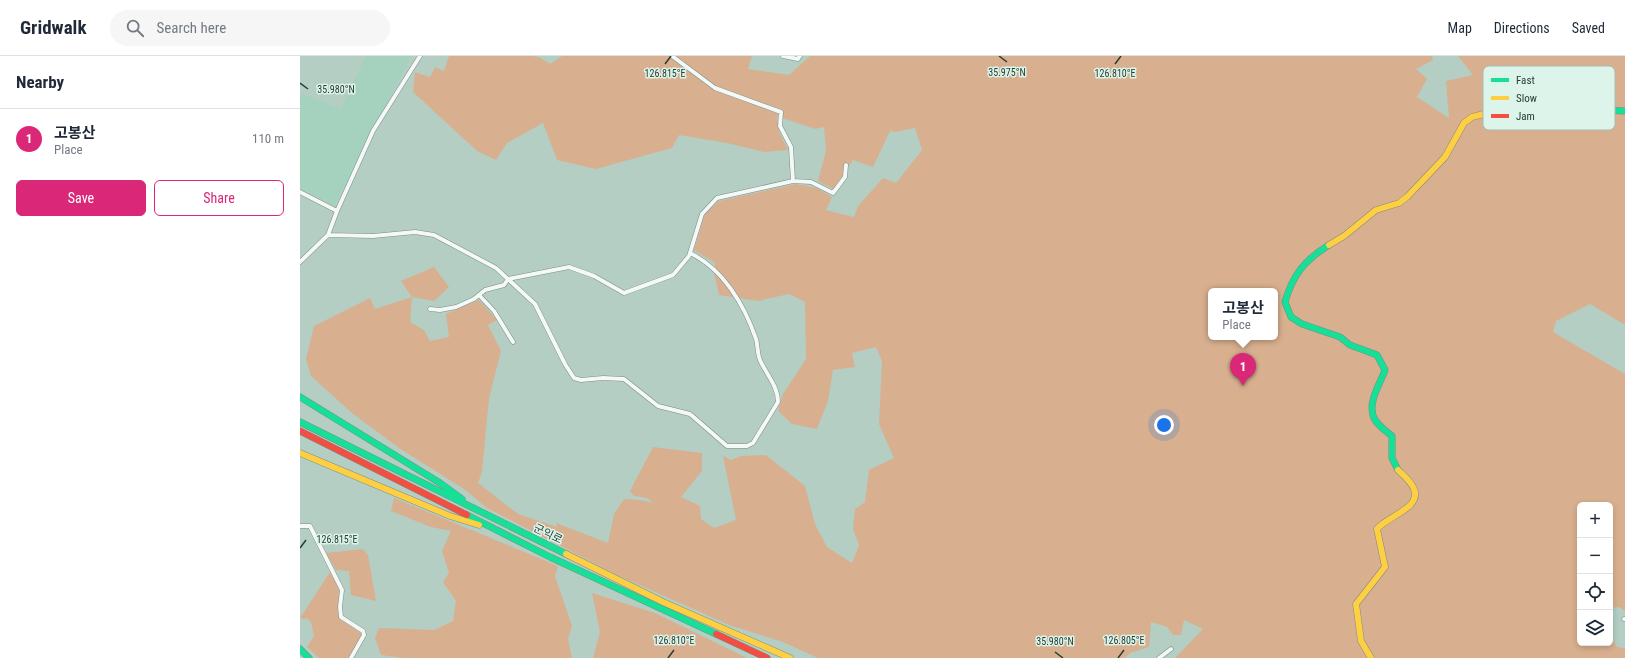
<!DOCTYPE html>
<html lang="en">
<head>
<meta charset="utf-8">
<style>
	:root { --surface:#fff; --page:#f6f6f7; --text:#1f2937; --muted:#747a83; --line:#e0e1e3; --accent:#db2777 }
	body { margin:0; font-family:"Roboto Condensed","Noto Sans KR",sans-serif; background:var(--page); color:var(--text) }
	.controls { position:absolute; right:12px; bottom:12px; display:grid; overflow:hidden; border-radius:6px; box-shadow:0 2px 6px #0003 }
	.controls button { width:36px; height:36px; display:grid; place-items:center; padding:0; border:0; border-bottom:1px solid var(--line); background:var(--surface); color:var(--text); font:20px sans-serif }
	.you { position:absolute; left:864px; top:369px; width:14px; height:14px; margin:-10px; border:3px solid #fff; border-radius:50%; background:#1a73e8; box-shadow:0 0 0 6px #1a73e833 }
	.badge { display:grid; place-items:center; width:26px; height:26px; border-radius:50%; background:var(--accent); color:#fff; font-size:13px; font-weight:700 }
	.pin { position:absolute; translate:-50% -33px; filter:drop-shadow(0 1px 2px #0008) }
	.pin::after { content:''; position:absolute; top:21px; width:14px; height:12px; background:inherit; clip-path:polygon(0 0,100% 0,50% 100%) }
	.popup { position:absolute; left:908px; top:232px; width:70px; height:52px; box-sizing:border-box; display:grid; place-content:center; border-radius:6px; background:var(--surface); filter:drop-shadow(0 1px 3px #0005); font-size:13px; white-space:nowrap; color:var(--muted) }
	.popup b { font-size:15px; color:var(--text) }
	.popup::after { content:''; position:absolute; left:50%; top:100%; margin-left:-8px; border:8px solid transparent; border-top-color:var(--surface) }
	.list { margin:0; padding:0; list-style:none }
	h2 { display:flex; justify-content:space-between; align-items:center; height:52px; margin:0; padding:0 16px; font-size:17px }
	h2 small { font-size:13px; font-weight:400; color:var(--muted) }
	.list li { display:grid; grid-template-columns:26px 1fr auto; gap:12px; align-items:center; box-sizing:border-box; height:60px; padding:0 16px; border-top:1px solid var(--line) }
	.list b { display:block; font-size:15px; white-space:nowrap }
	.list p { margin:0; font-size:13px; white-space:nowrap; color:var(--muted) }
	.list em { font-size:13px; font-style:normal; color:var(--muted) }
	.actions { display:flex; gap:8px; padding:12px 16px }
	.actions a { flex:1; padding:9px 0; border:1px solid var(--accent); border-radius:6px; text-align:center; font-size:14px; color:var(--accent) }
	.actions .main { background:var(--accent); color:#fff }
	.icon { flex:none; width:22px; height:22px; fill:none; stroke:currentColor; stroke-width:2; stroke-linecap:round; stroke-linejoin:round }
	.map { position:relative; flex:none; width:1325px; height:602px; overflow:hidden }
	header { display:flex; align-items:center; gap:24px; box-sizing:border-box; height:56px; padding:0 20px; background:var(--surface); border-bottom:1px solid var(--line) }
	header strong { font-size:19px }
	nav { display:flex; gap:22px; margin-inline-start:auto; font-size:14px }
	.search { width:280px; height:36px; background:var(--page); display:flex; align-items:center; gap:10px; box-sizing:border-box; padding:0 14px; border-radius:22px; color:var(--muted); font-size:15px }
	main { display:flex }
	aside { flex:1; background:var(--surface) }
	.map>svg:first-child { display:block }
</style>
</head>
<body>
<header>
<strong>Gridwalk</strong>
<div class="search"><svg class="icon" aria-label="search" viewBox="0 0 24 24"><circle cx="10" cy="10" r="6"/><path d="M15 15l6 6"/></svg>Search here</div>
<nav><a>Map</a><a>Directions</a><a>Saved</a></nav>
</header>
<main>
<aside>
<h2>Nearby<small></small></h2>
<ul class="list">
<li><span class="badge">1</span><div><b>고봉산</b><p>Place</p></div><em>110 m</em></li>
</ul>
<div class="actions"><a class="main">Save</a><a>Share</a></div>
</aside>
<div class="map">
<svg width="1325" height="602" viewBox="0 0 1325 602">
	<rect width="100%" height="100%" fill="#b4cec3"/>
	<path fill="#a5d1bf" d="M66 0H111L34 150 0 132V37L41 53Z"/>
	<path fill="#d8b08f" fill-rule="evenodd" d="M149 0H232L239 1 250 8 262 0H452L448 13 489 19 510 0H1132L1133 4 1116 13 1127 23 1117 41 1149 62 1146 25 1173 19 1158 0H1325V269L1290 248 1256 265 1253 276 1325 318V555L1319 551 1310 552V449H1280V587H1310V579L1316 590 1325 593V602H875L903 573 884 564 881 579H873L867 571 851 566 849 591 830 597 825 602H518L483 586 429 569 317 519 187 452 164 433 102 394 53 358 11 320 6 303 14 270 70 242 75 253 112 241 101 225 134 211 149 231 134 245 112 241 110 266 124 274 130 285 149 281 146 258 179 244 197 264 188 269 201 295 189 342 182 416 178 427 218 458 257 471 256 467 308 487 314 458 324 443 340 444 353 447 347 442 334 440 330 435 353 391 402 397V415L381 441 400 450 401 463 414 472 436 464 423 400 431 404 441 400 466 399 505 430 515 468 527 491 552 507 559 489 553 473 555 453 565 446 569 414 594 402 579 368 582 305 576 291 552 297 555 311 533 314 528 345 517 373 492 368 478 355 483 338 506 303 505 246 489 238 458 245 419 239 414 217 415 207 394 194 405 158 419 145 496 128 517 132 532 141 526 154 554 161 558 150 583 122 596 127 622 94 615 72 595 76 590 75 573 111 553 104 533 133 518 125 526 95 524 71 515 73 477 60 479 76 488 94 464 96 427 87 379 79 372 92 296 113 257 104 243 67 207 87 196 104 177 95 113 36 115 16 130 21 135 11 144 15ZM911 235H975V281H911Z
		M94 442 258 510 255 520 272 570 268 583 272 602H104L81 599 75 582 79 572 134 574 153 565 156 545 143 526 149 517 142 495 151 475 131 471 91 455Z
		M63 493 68 499 76 545 51 539 49 515 36 514 26 497Z
		M30 516 39 533 38 550 40 563 62 578 49 602H19L7 591 14 580 11 566 8 563 0 562Z
		M292 537 355 557 447 602H293L300 576Z"/>
	<g fill="none" stroke-linecap="round" stroke-linejoin="round">
		<defs>
			<path id="street" d="M372 0 415 32 481 56 480 70 491 91 493 125
				M483 0 498 3 500 0
				M0 136 37 155
				M28 179 37 155 73 75 120 0
				M0 206 28 179 73 180 115 176 134 179 196 212 235 248 265 308 274 322 281 324 303 322 324 323 358 350 390 358 427 390H447L453 387 478 346C478 330 466 318 460 304 457 297 458 289 456 283 444 248 423 213 390 197
				M179 239 194 255 213 286
				M130 253 140 254 156 251 174 243 185 234 204 229 208 223 269 211 294 220 324 237 373 219 389 200 402 158 417 142 493 125 511 126 533 137 545 121 546 109
				M0 470H10L42 534 40 551 41 561 63 575 64 579 51 602
				M1324 563H1325
				M859 602 871 593"/>
			<path id="fast" d="M1265 46 1300 54 1325 55
				M1029 189C1005 204 993 218 985 246L991 261 1002 268 1040 281 1050 289 1077 299 1085 314C1080 328 1067 347 1074 362 1077 369 1086 375 1092 380V402L1098 414
				M0 341 140 427 162 443
				M0 366 266 498
				M167 459 250 501 416 578
				M0 593 9 602"/>
			<path id="slow" d="M1029 189 1044 180 1076 154 1099 147 1107 141 1145 101 1164 67 1172 61 1246 42 1265 46
				M0 397 150 460 179 469
				M266 498 363 546 490 602
				M1071 602 1061 585 1056 548 1085 511 1077 473C1086 461 1122 452 1114 433 1111 425 1103 419 1098 414"/>
			<path id="jam" d="M0 375 167 459
				M416 578 467 602"/>
		</defs>
		<use href="#street" stroke="#798e85" stroke-width="5"/>
		<use href="#fast" stroke="#798e85" stroke-width="7"/>
		<use href="#slow" stroke="#798e85" stroke-width="7"/>
		<use href="#jam" stroke="#798e85" stroke-width="7"/>
		<use href="#street" stroke="#f4f8f6" stroke-width="4"/>
		<use href="#fast" stroke="#16e098" stroke-width="6"/>
		<use href="#slow" stroke="#ffcf43" stroke-width="6"/>
		<use href="#jam" stroke="#f24e42" stroke-width="6"/>
	</g>
	<path fill="none" stroke="#283c34" stroke-width="1.5" d="M699 0 707 6M365 8 371 0M815 8 821 0M0 27 8 33M0 492 6 484M755 596 763 602M368 602 374 594M818 602 824 594"/>
	<g text-anchor="middle" dominant-baseline="central" stroke-width="3" stroke-linejoin="round" paint-order="stroke">
		<g font-size="11" fill="#283c34" stroke="#dcf4e9">
			<text transform="translate(248 478) rotate(26)">군익로</text>
		</g>
	</g>
	<rect x="1183" y="10" width="132" height="64" rx="6" fill="#dcf4e9" stroke="#a6bdb3" stroke-width="1"/>
	<rect x="1191" y="22" width="18" height="4" fill="#16e098"/>
	<rect x="1191" y="40" width="18" height="4" fill="#ffcf43"/>
	<rect x="1191" y="58" width="18" height="4" fill="#f24e42"/>
	<g font-size="11" fill="#283c34">
		<text x="1216" y="28">Fast</text>
		<text x="1216" y="46">Slow</text>
		<text x="1216" y="64">Jam</text>
	</g>
	<g font-size="10" text-anchor="middle" fill="#283c34" stroke="#dcf4e9" stroke-width="3" stroke-linejoin="round" paint-order="stroke">
		<text x="707" y="20">35.975°N</text>
		<text x="365" y="21">126.815°E</text>
		<text x="815" y="21">126.810°E</text>
		<text x="36" y="37">35.980°N</text>
		<text x="37" y="487">126.815°E</text>
		<text x="374" y="588">126.810°E</text>
		<text x="824" y="588">126.805°E</text>
		<text x="755" y="589">35.980°N</text>
	</g>
</svg>
<div class="controls">
<button>+</button>
<button>−</button>
<button><svg class="icon" aria-label="locate" viewBox="0 0 24 24"><circle cx="12" cy="12" r="6"/><path d="M12 2v4M12 18v4M2 12h4M18 12h4"/></svg></button>
<button><svg class="icon" aria-label="layers" viewBox="0 0 24 24"><path d="M12 4l9 5-9 5-9-5zM3 14l9 5 9-5"/></svg></button>
</div>
<div class="you"></div>
<div class="pin badge" style="left:943px;top:330px">1</div>
<div class="popup"><b>고봉산</b>Place</div>
</div>
</main>
</body>
</html>
